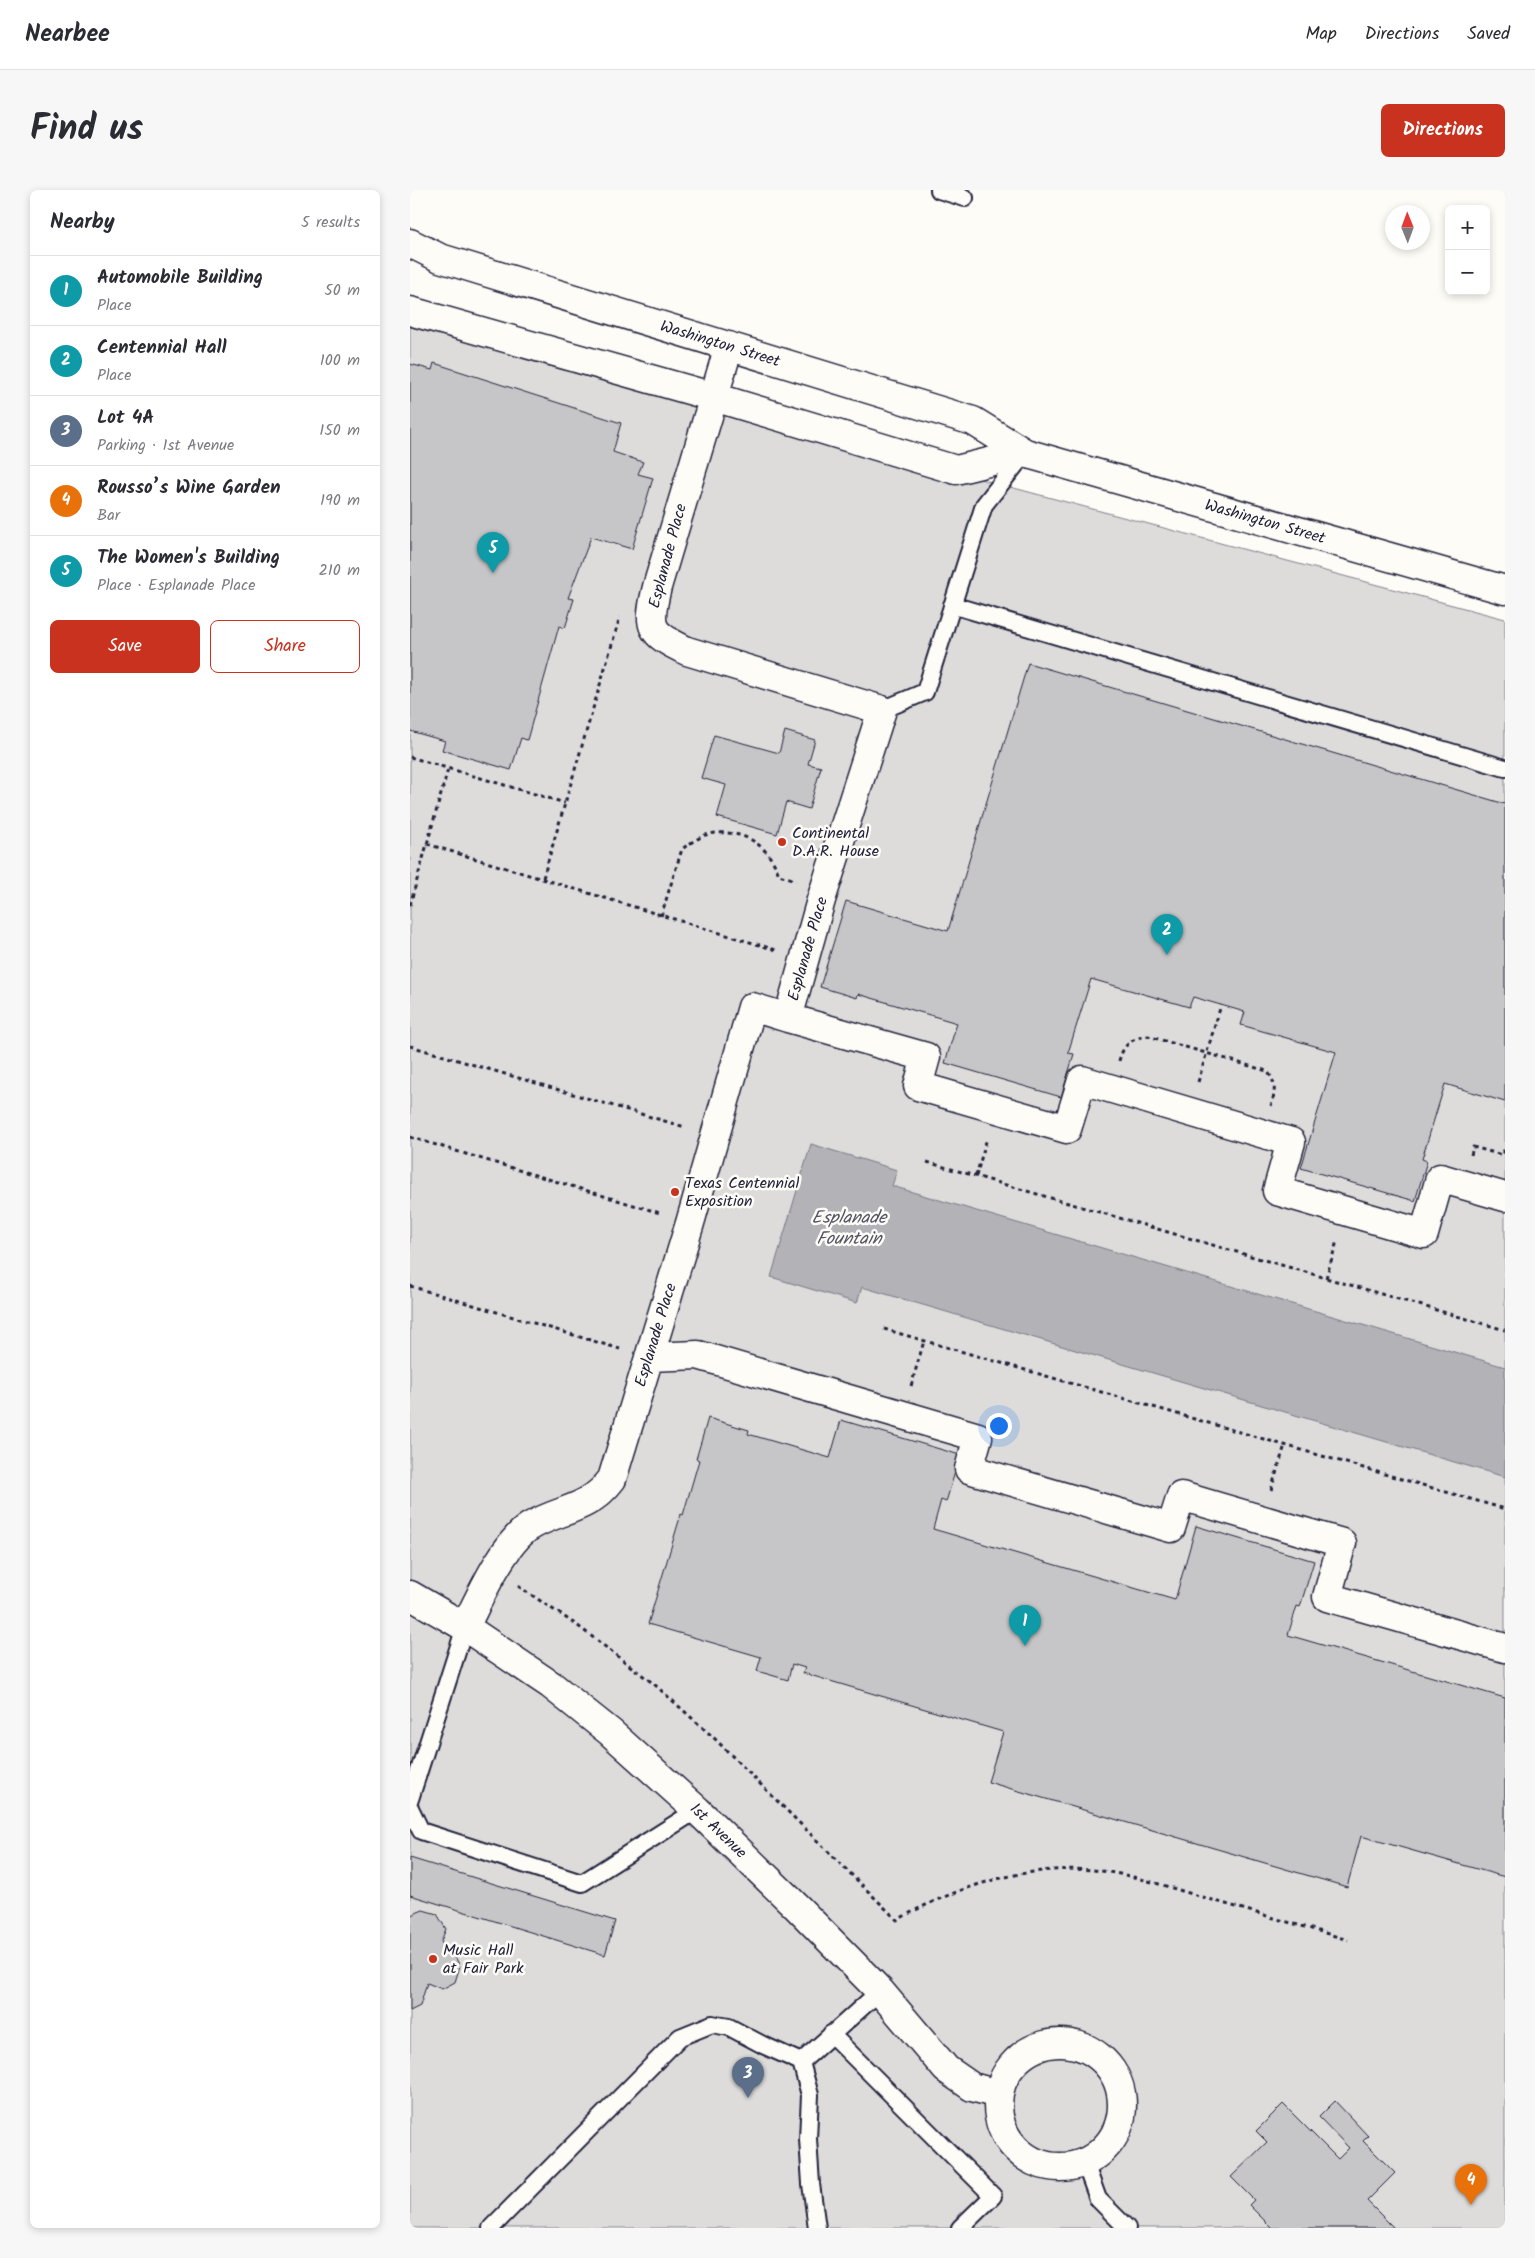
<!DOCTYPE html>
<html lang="en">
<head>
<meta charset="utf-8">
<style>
	:root { --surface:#fff; --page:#f7f7f7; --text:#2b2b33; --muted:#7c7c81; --line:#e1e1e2; --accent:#c8321e }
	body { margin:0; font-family:Kalam,sans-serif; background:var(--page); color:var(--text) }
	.controls { position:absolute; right:15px; top:15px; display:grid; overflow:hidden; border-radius:8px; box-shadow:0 2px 8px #0003 }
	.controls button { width:45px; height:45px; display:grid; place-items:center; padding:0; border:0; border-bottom:1px solid var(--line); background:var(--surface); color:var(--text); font:25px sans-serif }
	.compass { position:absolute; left:975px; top:15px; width:45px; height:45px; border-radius:50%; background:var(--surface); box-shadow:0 2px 8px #0003; rotate:359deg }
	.you { position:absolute; left:588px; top:1235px; width:18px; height:18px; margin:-12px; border:4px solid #fff; border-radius:50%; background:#1a73e8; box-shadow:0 0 0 8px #1a73e833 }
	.badge { display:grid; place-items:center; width:32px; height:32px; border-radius:50%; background:var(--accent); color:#fff; font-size:16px; font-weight:700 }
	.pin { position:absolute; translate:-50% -41px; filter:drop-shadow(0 1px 2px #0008) }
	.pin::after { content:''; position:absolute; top:26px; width:18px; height:15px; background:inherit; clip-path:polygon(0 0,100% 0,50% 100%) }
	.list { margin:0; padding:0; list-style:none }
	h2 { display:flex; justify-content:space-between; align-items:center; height:65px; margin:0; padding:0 20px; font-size:21px }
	h2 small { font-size:16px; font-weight:400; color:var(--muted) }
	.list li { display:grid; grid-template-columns:32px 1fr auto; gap:15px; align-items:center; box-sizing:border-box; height:70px; padding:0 20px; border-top:1px solid var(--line) }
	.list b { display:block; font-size:19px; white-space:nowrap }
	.list p { margin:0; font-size:16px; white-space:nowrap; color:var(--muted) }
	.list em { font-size:16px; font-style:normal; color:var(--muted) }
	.actions { display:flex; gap:10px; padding:15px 20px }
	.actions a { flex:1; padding:11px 0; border:1px solid var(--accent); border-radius:8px; text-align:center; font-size:18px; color:var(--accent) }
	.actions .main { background:var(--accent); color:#fff }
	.map { position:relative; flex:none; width:1095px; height:2038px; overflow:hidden; border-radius:8px }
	header { display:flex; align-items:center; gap:30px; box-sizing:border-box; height:70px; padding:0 25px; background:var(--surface); border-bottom:1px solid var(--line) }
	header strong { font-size:24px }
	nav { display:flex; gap:28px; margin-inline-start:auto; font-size:18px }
	.intro { display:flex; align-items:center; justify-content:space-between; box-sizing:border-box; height:120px; padding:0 30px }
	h1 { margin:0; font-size:35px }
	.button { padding:12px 22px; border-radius:8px; background:var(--accent); color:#fff; font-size:18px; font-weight:700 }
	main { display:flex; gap:30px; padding:0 30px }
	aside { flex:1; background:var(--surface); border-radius:8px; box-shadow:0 2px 8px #0003 }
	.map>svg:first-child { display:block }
</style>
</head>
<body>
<header>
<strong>Nearbee</strong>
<nav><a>Map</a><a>Directions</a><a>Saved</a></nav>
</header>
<div class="intro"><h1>Find us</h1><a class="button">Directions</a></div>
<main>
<aside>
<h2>Nearby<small>5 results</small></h2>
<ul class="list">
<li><span class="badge" style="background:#0f9aa8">1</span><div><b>Automobile Building</b><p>Place</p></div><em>50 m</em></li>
<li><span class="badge" style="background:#0f9aa8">2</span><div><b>Centennial Hall</b><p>Place</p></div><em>100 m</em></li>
<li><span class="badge" style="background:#5c6f8a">3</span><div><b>Lot 4A</b><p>Parking · 1st Avenue</p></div><em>150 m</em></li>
<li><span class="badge" style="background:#e8710a">4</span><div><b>Rousso’s Wine Garden</b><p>Bar</p></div><em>190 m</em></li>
<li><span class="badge" style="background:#0f9aa8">5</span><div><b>The Women's Building</b><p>Place · Esplanade Place</p></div><em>210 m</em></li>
</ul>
<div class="actions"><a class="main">Save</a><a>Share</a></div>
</aside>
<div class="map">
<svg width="1095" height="2038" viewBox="0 0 1095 2038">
	<rect width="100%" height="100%" fill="#fdfcf7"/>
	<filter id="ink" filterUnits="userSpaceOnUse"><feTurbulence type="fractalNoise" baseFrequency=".02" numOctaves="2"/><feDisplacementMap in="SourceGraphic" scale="10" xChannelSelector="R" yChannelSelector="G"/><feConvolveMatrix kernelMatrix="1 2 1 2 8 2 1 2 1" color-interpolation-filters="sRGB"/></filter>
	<g filter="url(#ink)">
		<path fill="#dddcdb" stroke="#807f8b" d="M0 137 1095 429V2038H0Z"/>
		<path fill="#b2b2b7" stroke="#787885" d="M401 954 487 980 482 996 1095 1177V1287L452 1097 447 1113 361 1087Z"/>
		<path fill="#c6c6c8" stroke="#22223b" d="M24 173 211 233 203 262 233 272 228 284 243 288 222 359 181 347 158 408 164 409 155 438 149 436 117 550 111 548 101 580 32 560 35 551 0 541V174L22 180Z
			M618 473 1095 614V912L1035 894 1012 969 1017 971 1005 1011 891 978 926 862 831 835 835 822 783 807 779 817 681 789 658 863 664 864 651 907 535 873 547 833 448 804 447 808 410 797 436 711 538 741Z
			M375 541 405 550 398 574 411 577 399 619 376 612 367 644 307 627 316 595 291 588 304 545 369 563Z
			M298 1228 339 1240 338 1244 420 1268 431 1230 550 1265 536 1312 531 1310 523 1339 765 1410 786 1336 904 1371 890 1417 887 1416 878 1445 1095 1508V1687L951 1646 937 1697 578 1592 593 1542 393 1483 395 1478 382 1474 378 1490 347 1481 351 1467 238 1434 271 1324 273 1325 289 1270 286 1269Z
			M0 1668 205 1731 195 1765 0 1705Z
			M13 1720 27 1724 36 1739 31 1751 35 1760 42 1761 50 1776 45 1792 32 1799 17 1793 10 1816 0 1821V1723L1 1725Z
			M925 1911 958 1946 953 1951 985 1983 957 2011 984 2038H862L839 2015 844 2010 821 1987 857 1952 846 1941 873 1914 928 1969 939 1958 909 1927Z"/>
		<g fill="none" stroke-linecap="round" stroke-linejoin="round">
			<defs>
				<path id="lane" d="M529 0 555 8
					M542 415 1095 578
					M472 520 515 502 574 315 615 263
					M0 1609 55 1437
					M0 1618 11 1641 172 1693 287 1620
					M421 1844 583 2006 550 2038
					M391 1872 470 1801
					M675 1973 688 2009 717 2038
					M81 2038 270 1847 302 1834 319 1837 353 1855 391 1872 400 1905 398 1949 401 1994 407 2038"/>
				<path id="street" d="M0 53 30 68 563 231 615 263 1095 400
					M0 121 304 207 546 280 615 263
					M378 828 516 867 508 896 657 939 672 890 881 952 867 1001 1014 1044 1030 988 1095 1007
					M239 1167 288 1165 568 1247 559 1279 761 1338 771 1306 932 1353 917 1407 1095 1458
					M0 1405 55 1437 141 1495 200 1542 287 1620 387 1717 470 1801 536 1879 562 1897 588 1904
					M55 1437C69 1409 93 1354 119 1337 150 1318 177 1322 202 1289L280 1033 342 817 378 828 411 710 472 520 277 461C239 443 237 438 247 397L319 156
					M588 1915a62 62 0 1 1 124 0a62 62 0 1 1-124 0Z"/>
			</defs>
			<use href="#lane" stroke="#22223b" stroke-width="20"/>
			<use href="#street" stroke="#22223b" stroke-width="31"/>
			<path stroke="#22223b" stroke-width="3" stroke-dasharray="4 4" stroke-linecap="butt" d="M0 567 155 613
				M17 654 366 760
				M133 688 210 427
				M0 715 38 579
				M251 726 272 659C282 652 294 643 307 643 338 641 359 657 369 685L386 690
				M0 856 275 937
				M709 871C713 855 721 848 738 846L857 881C867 893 865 902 861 916
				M788 892 811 815
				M0 947 250 1023
				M1061 965 1063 957 1092 965 1095 957
				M517 972 1095 1140
				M566 986 577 948
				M916 1088 927 1051
				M0 1096 210 1159
				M474 1139 1095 1319
				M501 1196 514 1151
				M861 1300 875 1255
				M108 1396 168 1436 244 1494 303 1547 487 1730C546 1697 613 1675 682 1680 719 1683 754 1696 789 1706 839 1721 889 1735 938 1750"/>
			<use href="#lane" stroke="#fdfcf7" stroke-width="16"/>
			<use href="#street" stroke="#fdfcf7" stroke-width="28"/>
		</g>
	</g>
	<g fill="#c8321e" stroke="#fdfcf7" stroke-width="2">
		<circle cx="372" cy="652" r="5"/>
		<circle cx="265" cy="1002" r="5"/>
		<circle cx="23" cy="1769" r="5"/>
	</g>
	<g text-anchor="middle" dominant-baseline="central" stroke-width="5" stroke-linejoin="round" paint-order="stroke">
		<g font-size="16" fill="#22223b" stroke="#fdfcf7">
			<text transform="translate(310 154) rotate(17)">Washington Street</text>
			<text transform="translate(855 332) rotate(16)">Washington Street</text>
			<text transform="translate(258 366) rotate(-75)">Esplanade Place</text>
			<text transform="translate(398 759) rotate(-74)">Esplanade Place</text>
			<text transform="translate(246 1145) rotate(-73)">Esplanade Place</text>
			<text transform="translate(308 1641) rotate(44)">1st Avenue</text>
		</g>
		<g font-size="16" fill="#22223b" stroke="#fdfcf7" text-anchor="start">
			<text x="382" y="643">Continental<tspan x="382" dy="18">D.A.R. House</tspan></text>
			<text x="275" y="993">Texas Centennial<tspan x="275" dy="18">Exposition</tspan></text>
			<text x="33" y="1760">Music Hall<tspan x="33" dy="18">at Fair Park</tspan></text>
		</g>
		<g font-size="18" font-style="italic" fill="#545466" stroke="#fdfcf7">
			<text x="439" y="1028">Esplanade<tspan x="439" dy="21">Fountain</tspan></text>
		</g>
	</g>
</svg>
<div class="controls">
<button>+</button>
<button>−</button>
</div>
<svg class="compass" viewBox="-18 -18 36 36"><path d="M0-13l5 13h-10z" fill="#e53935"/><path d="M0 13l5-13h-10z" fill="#7c7c81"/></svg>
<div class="you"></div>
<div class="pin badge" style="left:615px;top:1456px;background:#0f9aa8">1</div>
<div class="pin badge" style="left:757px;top:765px;background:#0f9aa8">2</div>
<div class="pin badge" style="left:338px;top:1908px;background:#5c6f8a">3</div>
<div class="pin badge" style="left:1061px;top:2015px;background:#e8710a">4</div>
<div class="pin badge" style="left:83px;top:383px;background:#0f9aa8">5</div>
</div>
</main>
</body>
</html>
